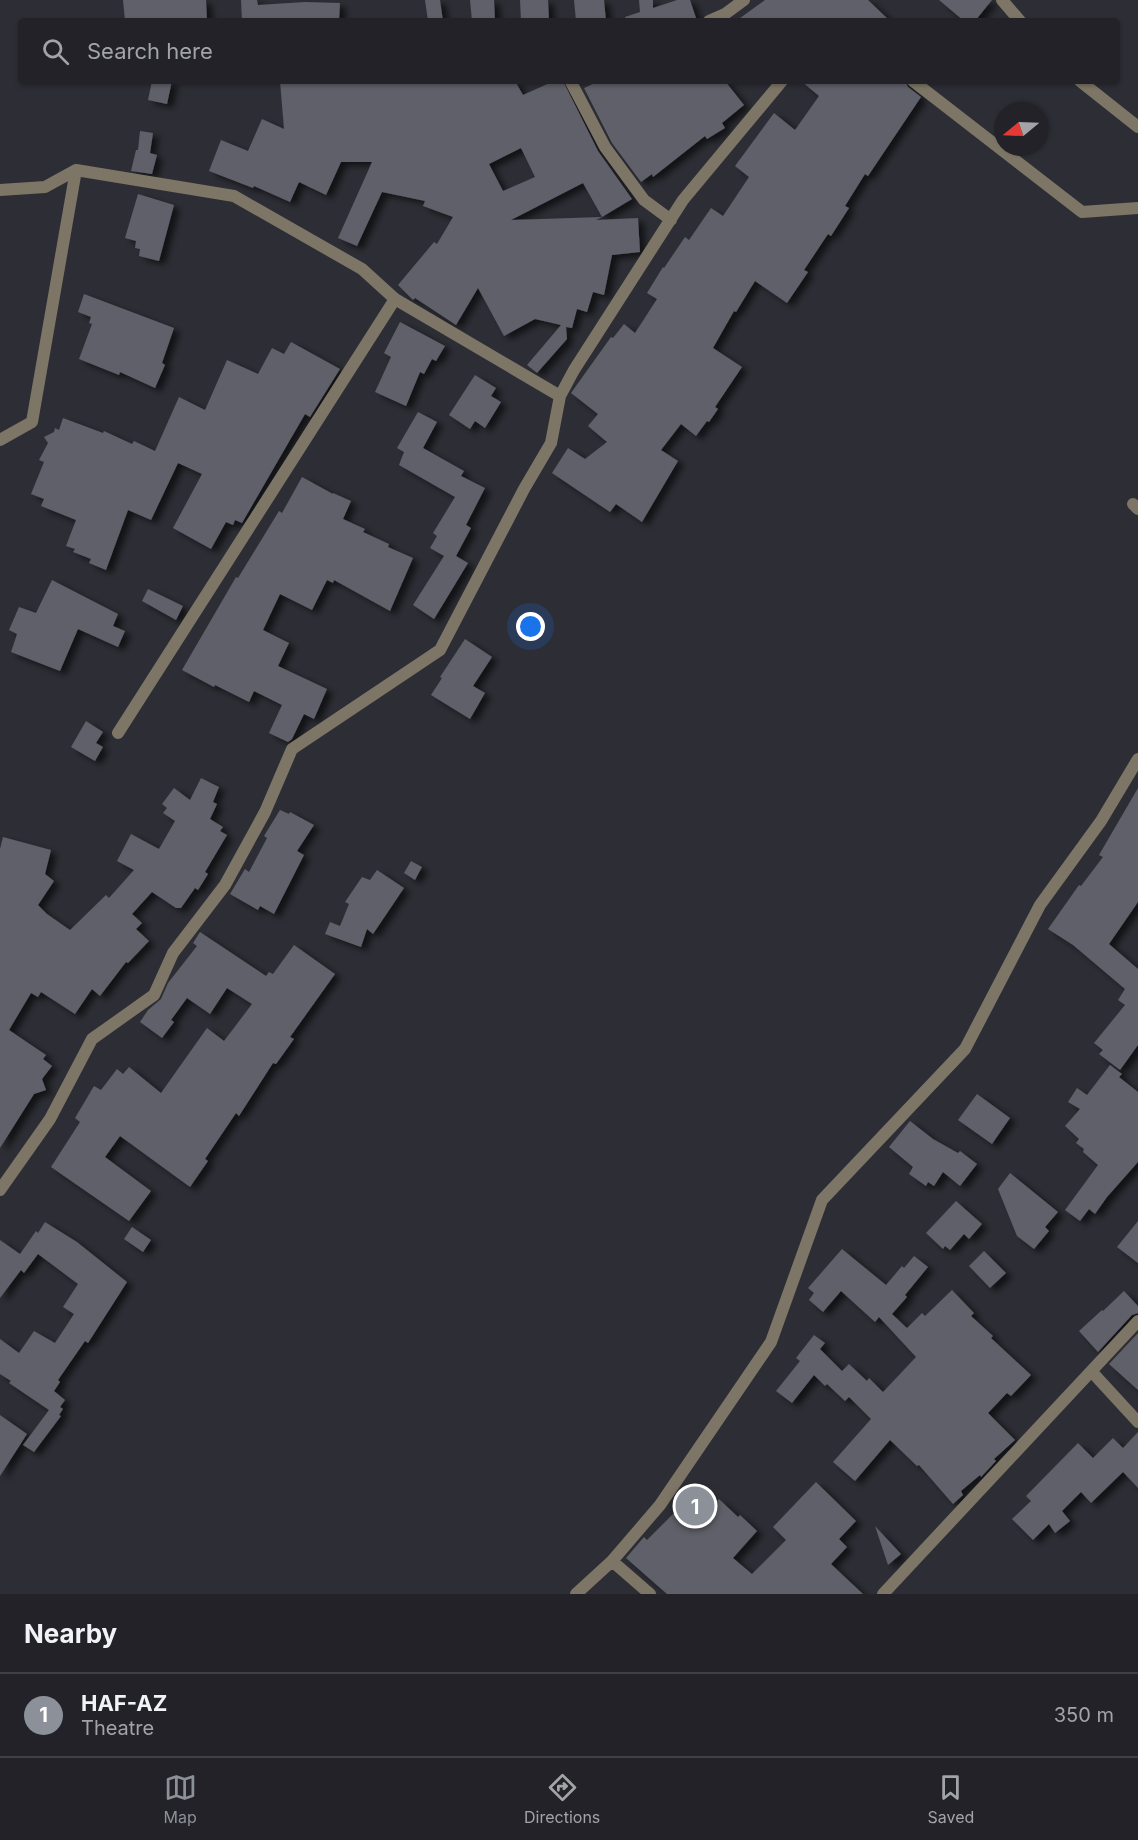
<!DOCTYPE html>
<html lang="en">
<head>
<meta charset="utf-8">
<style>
	:root { --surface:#222228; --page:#2e2f34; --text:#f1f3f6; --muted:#a2a4a8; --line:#3f3f45; --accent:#8c9099 }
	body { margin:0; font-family:Inter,sans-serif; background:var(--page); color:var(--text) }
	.compass { position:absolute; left:994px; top:102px; width:54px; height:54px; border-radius:50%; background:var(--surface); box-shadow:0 2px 4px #0004; rotate:251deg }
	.you { position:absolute; left:531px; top:627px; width:21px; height:21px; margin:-15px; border:4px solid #fff; border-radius:50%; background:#1a73e8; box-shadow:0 0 0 9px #1a73e833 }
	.badge { display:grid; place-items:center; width:39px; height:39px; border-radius:50%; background:var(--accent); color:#fff; font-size:20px; font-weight:700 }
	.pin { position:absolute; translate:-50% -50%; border:3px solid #fff; box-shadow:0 2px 6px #0006 }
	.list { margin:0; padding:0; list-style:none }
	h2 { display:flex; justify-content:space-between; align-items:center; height:78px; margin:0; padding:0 24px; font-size:26px }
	h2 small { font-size:20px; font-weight:400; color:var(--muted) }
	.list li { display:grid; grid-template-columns:39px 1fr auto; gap:18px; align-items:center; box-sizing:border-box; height:84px; padding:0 24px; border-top:2px solid var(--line) }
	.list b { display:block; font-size:22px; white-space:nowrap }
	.list p { margin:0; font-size:20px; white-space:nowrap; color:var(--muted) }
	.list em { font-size:20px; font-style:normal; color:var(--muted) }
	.icon { flex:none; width:33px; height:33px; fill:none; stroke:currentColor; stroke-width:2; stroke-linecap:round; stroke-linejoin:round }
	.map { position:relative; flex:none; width:1138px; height:1594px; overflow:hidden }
	.search { position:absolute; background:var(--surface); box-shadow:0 2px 4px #0004; left:18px; right:18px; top:18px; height:66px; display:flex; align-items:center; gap:15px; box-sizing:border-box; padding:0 21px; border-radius:6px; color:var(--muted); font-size:22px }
	.sheet { height:162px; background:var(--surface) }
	nav { display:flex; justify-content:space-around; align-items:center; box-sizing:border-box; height:84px; border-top:2px solid var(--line); background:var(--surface); font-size:16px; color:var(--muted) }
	nav a { display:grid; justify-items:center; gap:3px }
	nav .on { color:var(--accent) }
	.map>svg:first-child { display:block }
</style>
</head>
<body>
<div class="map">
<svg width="1138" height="1594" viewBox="0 0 1138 1594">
	<defs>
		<filter id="shadow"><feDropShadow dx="6" dy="4" stdDeviation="3" flood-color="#0009"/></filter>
	</defs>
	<rect width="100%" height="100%" fill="#2d2e35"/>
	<path fill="#5f6069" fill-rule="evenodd" filter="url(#shadow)" d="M123 0H206L207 21H125Z
		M241 0H257L258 5 305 2 340 3 339 21H242Z
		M425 0H440L443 21H428Z
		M470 0H494L495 21H472Z
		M520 0H548L549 21H521Z
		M574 0H604L606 21H576Z
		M639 0H653V8L677 0H690L697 21H671V19L626 21 625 17 640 12Z
		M765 0H868L890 21H736Z
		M939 0H992L975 21H964Z
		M152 81H172L167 104 148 100Z
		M280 81H515L523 95 554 81H563L598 151 632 199 602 217 583 183 511 220 602 217 596 220 638 218 640 252 612 255 604 295 593 292 587 312 577 309 572 328 566 327 567 339 537 373 527 365 561 325 535 319 504 336 478 288 456 325 415 298 413 300 398 285 434 242 437 244 453 217 423 206 425 201 382 192 357 246 338 238 372 162H341L326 195 299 182 290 202 254 186 253 188 209 171 221 140 248 151 262 119 284 129ZM521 148 535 177 503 191 489 164Z
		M599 81H725L744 105 722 123 725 128 707 139 705 136 653 177 652 174 641 182 612 143 584 88Z
		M801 81H905L908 87 921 97 868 176 865 174 845 206 849 208 831 236 828 234 804 270 808 272 787 303 755 281 736 312 734 311 713 348 742 367 715 407 718 409 709 422 707 421 696 436 681 424 661 450 678 461 642 522 616 504 610 512 552 473 568 448 585 459 607 442 588 426 598 414 571 393 611 337 613 338 624 324 635 333 657 299 647 293 663 267 664 268 685 237 689 240 711 208 723 216 749 177 735 166 774 113 795 130 819 96Z
		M140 131 153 133 150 153 157 155 152 174 131 171 136 150H138Z
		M138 194 174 205 159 261 139 256 140 249 135 248 136 241 125 238Z
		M84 294 174 328 162 363 165 365 155 388 120 372 119 375 79 359 92 324 89 323 91 317 78 312Z
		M400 322 445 346 436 361 432 359 424 374 420 372 406 406 375 392 391 357 384 353Z
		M291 342 340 369 310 417 305 414 242 523 235 520 233 525 226 522 211 549 173 528 202 474 178 463 151 520 128 510 106 570 89 563 91 559 73 552 75 549 66 546 76 520 41 506 44 499 31 494 44 462 39 460 48 443 44 437 54 432 55 428 59 430 63 418 103 433 104 431 132 444 134 441 155 451 179 397 205 410 227 360 258 374 272 348 284 354Z
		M475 375 496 388 491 396 501 402 485 428 475 421 470 429 449 415Z
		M418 412 437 422 423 448 464 471 461 476 485 488 466 525 471 528 456 556 468 563 434 619 413 605 444 556 430 548 437 536 433 533 455 497 399 465 404 452 397 448Z
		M302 477 333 494V493L351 501 343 519 365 529 363 532 389 544 388 547 413 558 390 611 334 580 333 583 327 580 312 610 280 594 263 630 289 643 278 666 327 689 314 719 304 714 292 739 288 742 269 733 282 705 254 691 249 702 215 685 214 687 182 670 236 577 238 578 279 511 282 513Z
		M52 580 118 614 113 626 125 631 118 647 78 629 60 671 11 652 17 634 9 630 19 607 36 613Z
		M148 589 183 606 176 620 142 601Z
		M465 639 492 657 473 686 485 693 470 719 431 695 442 678 440 677Z
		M86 721 103 732 96 743 103 747 95 761 71 747Z
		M201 778 219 787 213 802 217 804 210 819 223 827 220 831 227 835 205 872 208 874 198 890 195 888 181 908H176L152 892 132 914 142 923 136 929 149 941 128 963 126 962 100 996 92 989 75 1014 41 992 38 997 31 993 9 1030 46 1055 43 1059 52 1066 42 1079 46 1090 34 1094 0 1148V849L3 837 51 850 45 874 54 881 38 905 47 914 70 930 106 895 109 898 134 870 117 861 131 834 159 849 175 821 163 813 167 808 162 804 174 788 190 800Z
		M1138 788V902L1109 944 1138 969V1045L1120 1070 1099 1054 1103 1050 1094 1043 1125 1005 1118 1000 1125 989 1073 945 1048 929 1079 885 1081 886 1103 857 1099 855Z
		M280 810 289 814 290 812 314 825 297 851 304 855 274 914 260 906 258 910 230 894 245 869 249 872 267 838 264 836Z
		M411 861 422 867 415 880 404 873Z
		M377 870 404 888 373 934 367 929 361 947 325 934 330 922 340 926 349 904 345 902 362 877 370 880Z
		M200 932 266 976 269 972 273 974 294 945 335 974 290 1037 294 1039 276 1064 273 1063 239 1116 236 1113 205 1159 208 1161 190 1187 120 1136 105 1157 151 1191 129 1221 51 1167 80 1122 75 1118 94 1086 101 1090 117 1069 123 1074 129 1067 161 1093 207 1028 224 1041 252 1004 227 988 210 1014 187 998 171 1020 174 1022 162 1038 140 1022 148 1010 161 999 168 983 197 946 193 943Z
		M1110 1065 1122 1074 1119 1077 1138 1092V1162L1107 1197 1095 1214 1089 1209 1080 1221 1065 1210 1098 1165 1083 1152 1084 1149 1076 1143 1079 1139 1065 1126 1080 1109 1068 1102 1077 1088 1087 1095Z
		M977 1094 1010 1118 992 1144 958 1120Z
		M910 1121 933 1139 958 1153 960 1151 977 1164 960 1186 943 1172 934 1186 928 1182 926 1186 909 1174 913 1167 889 1147Z
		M1010 1173 1058 1212 1045 1227 1049 1231 1034 1249 1017 1236 998 1189Z
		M956 1201 982 1224 969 1239 964 1234 950 1250 945 1246 943 1249 926 1233Z
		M1138 1221V1263L1117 1247Z
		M45 1222 77 1242 127 1282 88 1343 85 1341 58 1380 60 1382 54 1391 65 1400 60 1407 63 1409 59 1415 61 1416 34 1452 23 1445 49 1410 9 1383 11 1381 0 1374V1339L19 1353 34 1331 55 1343 74 1314 63 1307 78 1284 38 1254 24 1273 21 1270 0 1298V1240L20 1254 36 1231 38 1233Z
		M132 1227 151 1240 143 1252 124 1239Z
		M842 1249 886 1285 902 1266 904 1268 914 1256 928 1267 905 1295 907 1297 892 1314 907 1328 922 1313 925 1316 952 1290 974 1313 971 1316 993 1336 991 1338 1031 1375 1011 1396 1007 1393 988 1413 1015 1440 994 1459 996 1461 981 1477 980 1475 961 1491 963 1495 953 1504 919 1465 917 1466 890 1440 855 1481 833 1462 871 1419 849 1397 845 1401 827 1384 825 1386 814 1375 792 1403 776 1391 800 1361 796 1358 814 1335 825 1343 820 1349 842 1371 849 1364 867 1381 869 1378 883 1392 916 1357 879 1317 875 1322 841 1291 823 1312 809 1300 814 1293 808 1288Z
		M984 1251 1006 1273 990 1288 969 1266Z
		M1124 1291 1138 1306V1313L1132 1315 1098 1352 1079 1331 1102 1310 1103 1311Z
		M1138 1333V1390L1109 1364Z
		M0 1415 27 1434 0 1476Z
		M1138 1432V1488L1123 1472 1091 1503 1081 1492 1062 1511 1070 1521 1055 1533 1049 1524 1033 1540 1012 1519 1031 1501 1026 1496 1078 1443 1093 1458 1113 1438 1123 1448Z
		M816 1482 856 1521 839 1539 847 1547 831 1564 863 1594H667L626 1558 644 1537 647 1540 676 1511 693 1528 719 1499 738 1517 740 1515 757 1531 733 1558 752 1574 786 1540 773 1527Z
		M875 1526 901 1554 888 1565Z"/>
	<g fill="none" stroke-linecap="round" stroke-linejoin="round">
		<path stroke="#7d7667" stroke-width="12" d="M1002 0 1020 21
			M709 21 725 14 744 0
			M573 81 571 82 605 147 644 200 671 220
			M913 81 1082 212 1138 208
			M1080 81 1138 127
			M76 170 234 196 362 269 395 299 560 396 574 370 683 200 782 81
			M0 190 45 187 76 170 32 422 0 440
			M1133 504 1138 509
			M118 733 395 299
			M0 1190 50 1119 92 1039 154 995 173 953 225 885 265 812 292 749 440 650 524 489 551 443 560 396
			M1092 1372 1138 1422
			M612 1561 650 1594
			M576 1594 612 1561 660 1505 771 1342 822 1200 965 1049 1040 905 1101 821 1138 759
			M883 1594 1138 1321"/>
	</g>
</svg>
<svg class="compass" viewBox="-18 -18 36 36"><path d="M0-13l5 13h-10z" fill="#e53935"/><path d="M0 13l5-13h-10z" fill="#a2a4a8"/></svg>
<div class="you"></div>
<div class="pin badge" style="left:695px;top:1506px">1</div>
<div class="search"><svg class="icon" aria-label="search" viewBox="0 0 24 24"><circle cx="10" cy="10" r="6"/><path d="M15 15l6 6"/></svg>Search here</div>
</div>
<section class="sheet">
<h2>Nearby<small></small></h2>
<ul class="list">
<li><span class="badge">1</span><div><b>HAF-AZ</b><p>Theatre</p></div><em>350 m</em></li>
</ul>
</section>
<nav>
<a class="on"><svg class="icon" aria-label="map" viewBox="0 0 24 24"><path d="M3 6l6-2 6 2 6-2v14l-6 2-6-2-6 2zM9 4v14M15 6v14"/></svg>Map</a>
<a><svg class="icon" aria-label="directions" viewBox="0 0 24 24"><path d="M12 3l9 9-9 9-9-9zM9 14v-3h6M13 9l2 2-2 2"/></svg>Directions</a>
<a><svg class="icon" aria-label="saved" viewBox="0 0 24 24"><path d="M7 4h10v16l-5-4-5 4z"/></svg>Saved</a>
</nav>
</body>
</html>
